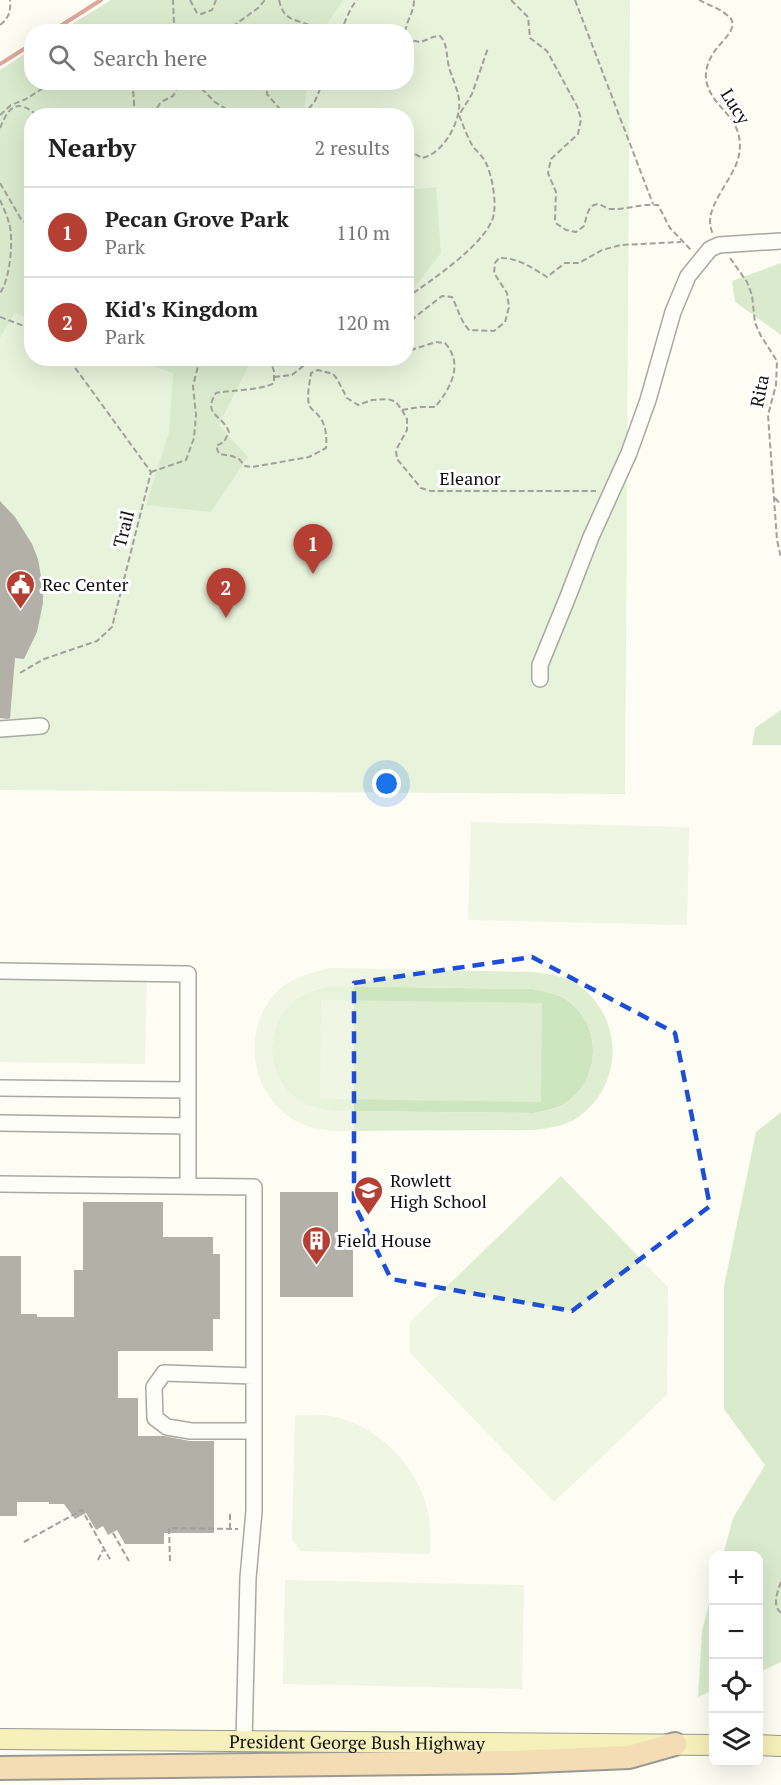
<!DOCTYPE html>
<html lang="en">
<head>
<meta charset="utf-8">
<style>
	:root { --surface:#fff; --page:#f6f6f6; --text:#222; --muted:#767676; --line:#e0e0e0; --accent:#b53f33 }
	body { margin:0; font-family:"PT Serif",serif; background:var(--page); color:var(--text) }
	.controls { position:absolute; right:18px; bottom:18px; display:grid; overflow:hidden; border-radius:12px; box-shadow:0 6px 24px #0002 }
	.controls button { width:54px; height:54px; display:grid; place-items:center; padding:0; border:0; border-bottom:2px solid var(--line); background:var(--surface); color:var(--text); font:30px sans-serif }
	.you { position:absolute; left:387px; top:784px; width:21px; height:21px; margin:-15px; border:4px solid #fff; border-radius:50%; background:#1a73e8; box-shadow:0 0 0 9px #1a73e833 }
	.badge { display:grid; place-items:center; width:39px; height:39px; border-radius:50%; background:var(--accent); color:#fff; font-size:20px; font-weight:700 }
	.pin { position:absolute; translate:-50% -50px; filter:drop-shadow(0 2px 3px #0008) }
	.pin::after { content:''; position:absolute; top:32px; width:21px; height:18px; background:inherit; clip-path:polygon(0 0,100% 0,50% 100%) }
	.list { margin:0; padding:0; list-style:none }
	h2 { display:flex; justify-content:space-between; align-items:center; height:78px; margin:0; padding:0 24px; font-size:26px }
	h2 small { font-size:20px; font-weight:400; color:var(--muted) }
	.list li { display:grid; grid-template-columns:39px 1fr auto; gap:18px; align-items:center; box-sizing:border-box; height:90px; padding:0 24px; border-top:2px solid var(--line) }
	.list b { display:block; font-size:22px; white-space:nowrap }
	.list p { margin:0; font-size:20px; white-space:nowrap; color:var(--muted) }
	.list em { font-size:20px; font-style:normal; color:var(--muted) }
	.icon { flex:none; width:33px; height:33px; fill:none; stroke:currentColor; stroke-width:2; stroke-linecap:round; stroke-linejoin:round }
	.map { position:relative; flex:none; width:781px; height:1785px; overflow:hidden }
	.search { position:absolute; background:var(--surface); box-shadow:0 6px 24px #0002; left:24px; top:24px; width:390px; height:66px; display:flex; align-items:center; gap:15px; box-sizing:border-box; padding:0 21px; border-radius:24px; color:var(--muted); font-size:22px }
	.panel { position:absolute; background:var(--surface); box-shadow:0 6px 24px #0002; left:24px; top:108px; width:390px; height:258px; border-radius:24px }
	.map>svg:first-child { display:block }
</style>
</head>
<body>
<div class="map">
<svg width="781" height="1785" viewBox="0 0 781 1785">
	<rect width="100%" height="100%" fill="#fefdf3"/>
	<path fill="#cee6bf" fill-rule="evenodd" d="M111 0H630L625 794 0 790V70L31 50 32 82H406V32L61 31ZM32 116H406V358H32Z
		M331 986 533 989C547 992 561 994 572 1004 600 1027 600 1075 572 1098 561 1108 548 1110 534 1113L331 1111C317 1108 304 1106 293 1096 265 1073 265 1025 293 1002 304 992 317 989 331 986Z"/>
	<path fill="#b0d6a0" d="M111 0H343L327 24 324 31H61Z
		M31 50 32 82 307 83 304 115 32 116 31 320 15 313 0 338V70Z
		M436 187 441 253 415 287 407 292V190Z
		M781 263V335L735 302 732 281Z
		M134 359H300L298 367 249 365 219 425 248 457 211 512 146 505 169 432 173 373Z
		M781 710V745H752L755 728Z
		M781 1112V1662L759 1672 758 1556 723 1555 733 1518 765 1465 724 1409V1286L756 1132Z
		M713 1589V1690L698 1697 702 1631Z"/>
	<path fill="#dfeed0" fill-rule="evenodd" d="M471 822 689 827 687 925 468 920Z
		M0 965 147 967 145 1064 0 1062Z
		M331 968 533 972C550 974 567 976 581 987 623 1019 623 1083 581 1115 568 1126 550 1128 534 1130L331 1131C323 1129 312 1128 304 1125 250 1103 237 1027 281 988 295 976 313 972 331 968ZM331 986 533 989C547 992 561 994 572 1004 600 1027 600 1075 572 1098 561 1108 548 1110 534 1113L331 1111C317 1108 304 1106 293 1096 265 1073 265 1025 293 1002 304 992 317 989 331 986Z
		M321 1000 542 1003 541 1102 320 1099Z
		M561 1176 668 1287 667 1395 554 1502 410 1353V1322Z
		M295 1415C307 1415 321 1414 332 1416 380 1426 421 1469 429 1517 431 1528 430 1542 430 1554L301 1551 292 1540Z
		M285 1580 524 1585 522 1689 283 1684Z"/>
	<path fill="#58534d" d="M0 501 15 517 32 544 38 559 43 588V603L37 632 24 659 15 658 10 718 8 719 0 718Z
		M280 1192H338V1236H353V1297H280Z
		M83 1202H163V1237H213V1254H220V1319H213V1351H118V1398H138V1436H164L190 1441H214V1533H164V1544H125L117 1530 108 1535 103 1526 96 1530 86 1513 75 1519 64 1504H49V1502H17V1516H0V1256H21V1314H37V1317H74V1270H83Z"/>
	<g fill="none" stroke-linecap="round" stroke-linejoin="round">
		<defs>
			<path id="minor" d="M540 679V665L567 599 591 537 629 453 648 400 673 312 688 276 710 249 719 245 781 241
				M0 729 41 726
				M0 971 188 974V1186
				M0 1088 188 1090
				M0 1123 188 1126
				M0 1184 254 1187V1511L248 1578 244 1742
				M254 1431H191L167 1427 155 1418 154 1387 164 1373 254 1376"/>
			<g id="major">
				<path id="s1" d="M0 1739 714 1745"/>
				<path d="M758 1745 781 1746"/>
			</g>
			<path id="highway" d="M0 1768 511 1762 629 1757 675 1744"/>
		</defs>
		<use href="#minor" stroke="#434343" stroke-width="18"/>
		<use href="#major" stroke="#212121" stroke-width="22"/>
		<use href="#highway" stroke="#212121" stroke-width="26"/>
		<path stroke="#323232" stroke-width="2" stroke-dasharray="6 3" stroke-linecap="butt" d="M190 0 197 13 201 14 212 10 216 0
			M279 0C284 22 294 18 311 26V32
			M511 0 528 17 530 38 547 51 577 106 581 119 578 134 551 159 548 173 556 192 555 220 557 224 566 230 576 232 584 226C586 220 587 208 594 205 601 202 605 209 611 209 627 210 641 203 658 205L670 228 691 250
			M575 0 653 204
			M699 0C708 5 719 8 727 15 743 26 720 42 714 52 709 59 705 70 706 78 709 109 746 115 739 155 734 181 700 209 713 234
			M0 25C9 18 11 11 10 0
			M159 32 169 28 174 23 173 0
			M225 32 258 8 265 0
			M340 32C346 21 349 9 357 0
			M405 32C407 19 414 13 414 0
			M406 37 408 40 421 42 433 37 440 36C448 44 446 56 449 67 452 78 457 87 459 99 462 119 444 154 422 158L406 149
			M132 82 134 100V116
			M195 82 215 102 237 116
			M267 82V94L279 108 273 116
			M0 115 11 105 26 99 48 85C61 88 76 92 87 82
			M157 116 155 111 161 102 173 96 179 85 182 82
			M303 116 315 101 323 82
			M0 128C9 106 17 98 38 116
			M0 183 21 219 32 228
			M0 200C3 207 7 215 9 223 14 239 10 280 0 293
			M730 258 747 282 752 295 755 323 761 336 777 361 776 385 768 415 777 540 781 558
			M406 298C429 282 491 241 494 213 496 198 492 176 486 163 483 156 476 151 472 145 467 136 463 125 459 115L472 94 488 48
			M0 317 32 329
			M406 328 415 317 442 296 452 297C458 309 460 320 469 330L494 331 505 322 509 307 507 293 494 273 495 263 499 258C516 257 533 268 547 277L565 263H579L602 250 621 245 681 242
			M269 358 274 371V383C263 390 232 390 216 393 202 415 222 414 229 432L224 442 216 446 219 454 232 456 239 459 245 466 252 467 309 457 326 448C327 436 326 424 318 415 316 412 313 411 311 408 305 401 310 382 311 373L318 370 333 374 337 379 347 398 358 405 372 400 388 399 396 402 402 410 407 419V430L396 450 397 459 421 488 431 491H596
			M274 377 292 375 313 358
			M402 410 420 407H435C451 388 464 364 445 343L436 342 411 350 406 345
			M151 472 186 460 194 438 196 415 193 386 200 358
			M775 498 781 505
			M20 673 44 659 97 641 112 627 151 472 68 358
			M230 1529V1511
			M113 1533 129 1561
			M24 1542 82 1510 111 1561
			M98 1560 103 1550
			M170 1561 169 1528 238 1529
			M781 1582C777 1593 772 1605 781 1613"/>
		<use href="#minor" stroke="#fff" stroke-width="15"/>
		<use href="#major" stroke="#ede175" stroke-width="20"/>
		<use href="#highway" stroke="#e8b568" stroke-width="22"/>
		<path stroke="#b53f33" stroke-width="4" d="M51 32 101 0
			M0 64 32 44"/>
	</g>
	<path d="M0 0H781V1785H0ZM532 957 675 1033 710 1206 572 1311 391 1279 354 1204V983Z" fill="#fefdf3" fill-opacity=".55" fill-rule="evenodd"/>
	<path fill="none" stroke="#1d4ed8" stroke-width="4.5" stroke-dasharray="12 8" stroke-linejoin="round" d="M532 957 675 1033 710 1206 572 1311 391 1279 354 1204V983Z"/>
	<defs>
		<symbol id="civic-pin" viewBox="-11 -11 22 30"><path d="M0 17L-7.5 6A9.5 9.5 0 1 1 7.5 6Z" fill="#b53f33" stroke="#fff"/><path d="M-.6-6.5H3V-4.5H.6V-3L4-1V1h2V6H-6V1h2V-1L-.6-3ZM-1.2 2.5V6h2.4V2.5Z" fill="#fff"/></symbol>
		<symbol id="school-pin" viewBox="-11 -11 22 30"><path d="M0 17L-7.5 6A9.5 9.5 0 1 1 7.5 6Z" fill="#b53f33" stroke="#fff"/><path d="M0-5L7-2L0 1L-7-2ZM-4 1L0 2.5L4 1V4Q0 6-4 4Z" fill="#fff"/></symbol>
		<symbol id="building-pin" viewBox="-11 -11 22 30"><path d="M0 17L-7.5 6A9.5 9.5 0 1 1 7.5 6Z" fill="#b53f33" stroke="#fff"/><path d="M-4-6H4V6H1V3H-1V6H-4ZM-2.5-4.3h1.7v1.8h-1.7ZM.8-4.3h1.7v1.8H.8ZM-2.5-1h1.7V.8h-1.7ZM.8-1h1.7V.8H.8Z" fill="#fff"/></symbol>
	</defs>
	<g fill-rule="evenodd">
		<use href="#civic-pin" x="4" y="568" width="33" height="45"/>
		<use href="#school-pin" x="352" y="1174" width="33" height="45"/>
		<use href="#building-pin" x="300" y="1224" width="33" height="45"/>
	</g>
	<g text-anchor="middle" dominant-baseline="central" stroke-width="6" stroke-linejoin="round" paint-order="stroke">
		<g font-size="18" fill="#101010" stroke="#fff">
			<text transform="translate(736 106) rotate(58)">Lucy</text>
			<text transform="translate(759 391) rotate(-79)">Rita</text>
			<text x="470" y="478">Eleanor</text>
			<text transform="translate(123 529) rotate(-76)">Trail</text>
			<text stroke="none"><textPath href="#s1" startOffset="357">President George Bush Highway</textPath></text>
		</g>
		<g font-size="18" fill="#101010" stroke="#fff" text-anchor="start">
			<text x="42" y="584">Rec Center</text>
			<text x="390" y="1180">Rowlett<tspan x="390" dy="21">High School</tspan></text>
			<text x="337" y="1240">Field House</text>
		</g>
	</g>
</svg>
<div class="controls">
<button>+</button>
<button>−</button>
<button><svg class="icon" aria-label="locate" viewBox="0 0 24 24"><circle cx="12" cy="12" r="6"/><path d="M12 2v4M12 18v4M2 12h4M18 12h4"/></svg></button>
<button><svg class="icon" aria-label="layers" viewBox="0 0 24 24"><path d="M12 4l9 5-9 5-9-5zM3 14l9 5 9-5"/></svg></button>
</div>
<div class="you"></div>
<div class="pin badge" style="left:313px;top:574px">1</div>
<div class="pin badge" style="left:226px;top:618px">2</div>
<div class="search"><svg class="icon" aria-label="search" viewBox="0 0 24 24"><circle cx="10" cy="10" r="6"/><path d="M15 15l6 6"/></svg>Search here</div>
<section class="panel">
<h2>Nearby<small>2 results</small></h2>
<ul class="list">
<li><span class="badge">1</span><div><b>Pecan Grove Park</b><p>Park</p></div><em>110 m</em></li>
<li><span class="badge">2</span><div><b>Kid's Kingdom</b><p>Park</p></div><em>120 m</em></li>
</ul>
</section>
</div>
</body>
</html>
